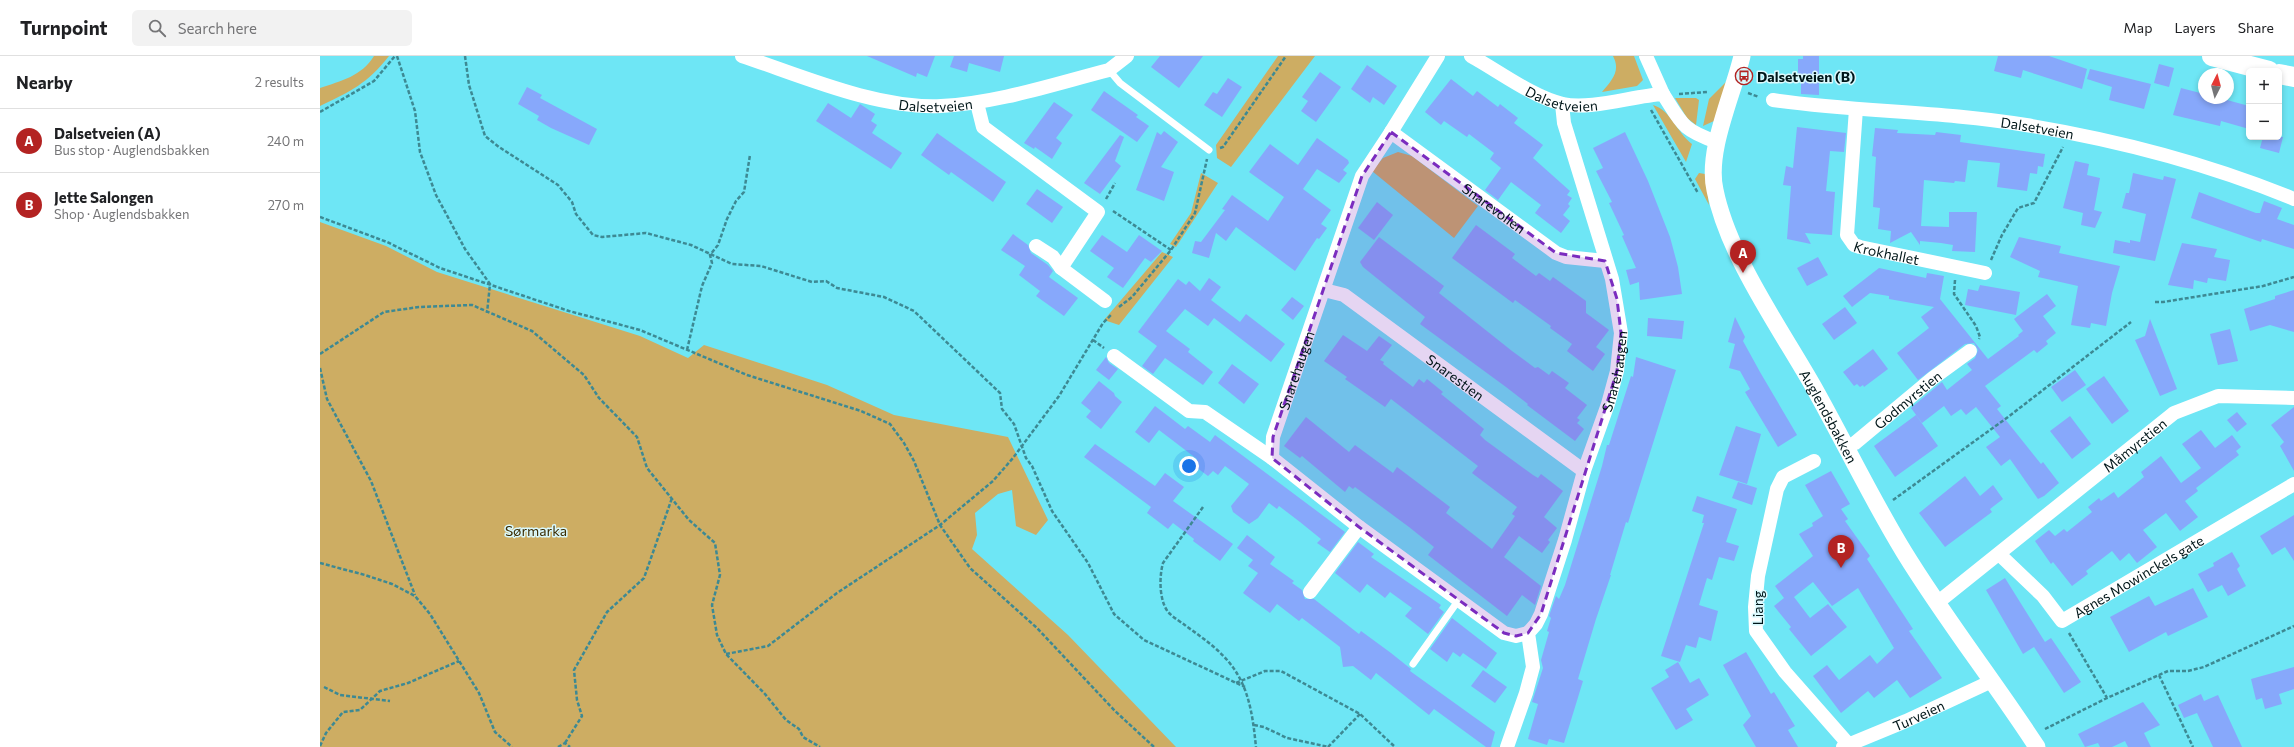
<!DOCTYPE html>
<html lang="en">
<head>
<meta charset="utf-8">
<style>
	:root { --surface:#fff; --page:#f2f2f2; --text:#202124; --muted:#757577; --line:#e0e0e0; --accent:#b32322 }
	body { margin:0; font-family:Commissioner,sans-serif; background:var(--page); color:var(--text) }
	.controls { position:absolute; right:12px; top:12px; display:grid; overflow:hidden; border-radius:6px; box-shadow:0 2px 6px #0003 }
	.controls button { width:36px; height:36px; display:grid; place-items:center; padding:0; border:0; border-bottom:1px solid var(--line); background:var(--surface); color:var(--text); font:20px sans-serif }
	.compass { position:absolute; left:1878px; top:12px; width:36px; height:36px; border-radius:50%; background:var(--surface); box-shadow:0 2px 6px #0003; rotate:6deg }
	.you { position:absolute; left:869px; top:410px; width:14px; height:14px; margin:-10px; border:3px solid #fff; border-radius:50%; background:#1a73e8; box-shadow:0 0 0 6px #1a73e833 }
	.badge { display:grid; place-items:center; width:26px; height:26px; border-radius:50%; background:var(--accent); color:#fff; font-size:13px; font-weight:700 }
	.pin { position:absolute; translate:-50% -33px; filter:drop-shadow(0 1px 2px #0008) }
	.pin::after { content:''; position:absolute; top:21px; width:14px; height:12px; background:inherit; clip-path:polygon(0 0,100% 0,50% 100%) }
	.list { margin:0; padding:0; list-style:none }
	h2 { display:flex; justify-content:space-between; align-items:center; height:52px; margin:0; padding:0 16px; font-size:17px }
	h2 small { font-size:13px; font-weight:400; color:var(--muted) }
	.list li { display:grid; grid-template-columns:26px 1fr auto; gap:12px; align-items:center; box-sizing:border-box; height:64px; padding:0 16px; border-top:1px solid var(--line) }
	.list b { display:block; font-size:15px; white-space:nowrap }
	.list p { margin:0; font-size:13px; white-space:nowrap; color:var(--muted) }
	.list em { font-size:13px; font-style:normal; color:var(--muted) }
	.icon { flex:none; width:22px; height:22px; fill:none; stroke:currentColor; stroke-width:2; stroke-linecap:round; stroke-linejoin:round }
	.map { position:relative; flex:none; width:1974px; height:691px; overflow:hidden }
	header { display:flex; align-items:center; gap:24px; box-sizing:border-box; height:56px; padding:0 20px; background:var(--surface); border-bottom:1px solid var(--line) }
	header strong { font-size:19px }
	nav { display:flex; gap:22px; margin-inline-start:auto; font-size:14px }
	.search { width:280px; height:36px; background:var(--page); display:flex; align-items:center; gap:10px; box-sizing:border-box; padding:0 14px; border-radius:6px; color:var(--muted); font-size:15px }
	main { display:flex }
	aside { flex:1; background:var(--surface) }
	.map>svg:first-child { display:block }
</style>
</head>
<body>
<header>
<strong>Turnpoint</strong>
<div class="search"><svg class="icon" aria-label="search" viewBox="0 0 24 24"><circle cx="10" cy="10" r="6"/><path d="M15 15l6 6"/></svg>Search here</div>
<nav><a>Map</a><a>Layers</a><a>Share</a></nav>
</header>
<main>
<aside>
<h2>Nearby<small>2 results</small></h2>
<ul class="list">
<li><span class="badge">A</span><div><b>Dalsetveien (A)</b><p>Bus stop · Auglendsbakken</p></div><em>240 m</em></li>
<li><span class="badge">B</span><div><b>Jette Salongen</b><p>Shop · Auglendsbakken</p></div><em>270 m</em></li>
</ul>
</aside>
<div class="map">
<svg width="1974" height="691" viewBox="0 0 1974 691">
	<rect width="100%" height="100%" fill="#6ee6f5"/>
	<path fill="#cdad63" d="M54 0H69C47 28 31 35 0 50V32C21 25 42 20 54 0Z
		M958 0H995L911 111 897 102 896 89Z
		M1293 0H1314L1323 24 1317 30 1282 36C1292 24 1301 15 1293 0Z
		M1407 25 1394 65 1383 70 1389 43Z
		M1355 42H1376L1379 44 1376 69 1367 62Z
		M1333 49C1351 54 1357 77 1372 88L1366 106Z
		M1078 96 1092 100 1158 150 1134 182 1052 115 1063 102Z
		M881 117 898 127 856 191 850 188 871 157Z
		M1379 117 1385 118 1389 149 1375 123Z
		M0 166 66 190 117 216 320 280 368 302 384 289 507 329 574 359 688 381 728 464 716 479 696 470 692 434 678 438 655 457 657 479 652 493 748 579 856 691H0Z
		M842 196 853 201 799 269 784 264Z"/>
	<path fill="#87a8fb" d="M547 0H615L607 21 597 17 596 21Z
		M634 0H684L680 16 649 7 647 16 630 11Z
		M840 0H883L859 32 831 11Z
		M1483 0H1499V39L1481 38V20H1478V3H1483Z
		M1678 0H1729L1767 13 1762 33 1703 14 1701 22 1674 15Z
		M1839 8 1854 12 1849 31 1834 27Z
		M1047 9 1077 30 1064 49 1053 41 1050 47 1031 33Z
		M1770 13 1831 28 1824 53 1789 44 1792 31 1767 23Z
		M1000 16 1021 31 996 66 981 55 988 45 982 41Z
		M908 22 922 31 902 61 884 49 893 36 897 38Z
		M1131 23 1153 40 1157 35 1178 51 1180 48 1198 62 1194 67 1223 89 1213 102 1250 135 1247 139 1252 142 1248 148 1250 150 1243 159 1250 165 1241 177 1215 157 1221 149 1191 126 1178 144 1165 134 1181 112 1170 103 1174 97 1149 78 1147 81 1124 65 1121 69 1105 56Z
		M207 31 222 39 220 42 277 73 269 89 231 72 217 64 219 60 198 48Z
		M1861 32 1884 38V42H1907V44L1929 50V73L1901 65 1900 70 1853 59Z
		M784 35 818 59 816 61 829 70 817 86 771 54Z
		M734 46 753 59 736 82 742 87 732 103 715 91 714 93 704 87Z
		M508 47 531 62 540 48 555 58 551 65 557 69 552 77 582 97 571 113 496 65Z
		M1477 71 1526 77 1524 96 1510 95 1506 135 1515 136 1512 179 1485 177 1491 188 1467 183 1471 130 1463 129 1466 110 1473 112Z
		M1555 72 1578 74 1577 77 1615 79 1616 76 1641 79 1640 86 1725 98 1723 111 1718 110 1717 118 1710 117 1707 135 1677 131 1680 107 1648 104 1645 126 1635 125 1634 127 1604 124 1601 170 1629 171V156H1657L1655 196 1632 195 1633 189 1621 187 1600 185V189L1591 176 1570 187 1571 175 1558 173 1560 152 1553 151 1556 101 1552 100Z
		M844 75 858 86 841 111 854 116 844 145 816 134 837 76 841 79Z
		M1305 76 1328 125 1350 181 1358 211 1362 238 1320 244 1319 226 1310 229 1306 214 1316 212 1302 180 1304 179 1289 147 1292 146 1276 115 1283 112 1273 92Z
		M617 77 686 126 673 146 631 116 629 119 601 99Z
		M800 79 804 81 795 105 801 110 780 138 764 127Z
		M1943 81H1963L1959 97 1940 92Z
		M997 82 1028 104 1029 107 1023 114 1027 117 1019 127 997 113 983 133 1011 154 1001 168 1007 172 999 183 997 182 975 215 916 171 906 185 896 177 889 202 872 197 875 185 881 186 905 154 902 153 912 139 948 165 964 141 929 116 950 88 978 109Z
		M1755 105 1769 108 1767 119 1780 122 1774 154 1782 156 1775 172 1761 169 1763 157 1743 152Z
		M1813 117 1843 124 1844 120 1856 123 1835 205 1793 197 1795 184 1810 187V184L1820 186 1826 158 1802 152 1806 137H1809Z
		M717 133 743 151 732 167 706 148Z
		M1879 136 1936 157H1940L1944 145 1962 152 1957 163 1974 169V193L1942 183 1941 186 1871 162Z
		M1057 146 1073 159 1054 184 1038 172Z
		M1156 169 1195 198 1192 202 1216 220 1219 217 1230 225 1233 221 1266 245V257L1289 274 1276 291 1285 298 1273 315 1247 295 1252 288 1230 272 1231 270 1195 244 1193 247 1132 202Z
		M693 178 708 189 711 197 728 209 733 215 729 221 758 242 744 260 716 240 720 235 699 219 705 210 681 194Z
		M782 179 807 196 819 179 842 195 831 206 825 202 803 232 787 221 794 212 770 195Z
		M1059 181 1124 230 1119 237 1192 295 1215 312 1218 311 1229 319 1232 315 1249 327 1245 332 1267 349 1257 362 1260 364 1257 367 1264 373 1255 385 1207 349 1208 348 1186 331 1100 268 1105 261 1043 211 1040 206Z
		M1699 181 1741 190 1739 197 1800 210 1792 237 1786 270 1771 267 1770 272 1751 269 1758 230 1718 221 1720 215 1690 201Z
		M1862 187 1897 193 1894 201 1910 204 1906 225 1888 222 1887 227 1874 224 1873 233 1848 229Z
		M1498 201 1508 219 1487 230 1477 212Z
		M1559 212 1606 222 1607 217 1624 220 1620 243 1668 303 1699 280 1698 279 1703 275 1694 263 1727 238 1736 250 1723 260 1736 277 1726 285 1728 288 1717 297 1714 294 1665 330 1681 350 1677 353 1721 408 1723 406 1739 427 1724 440 1718 443 1690 403 1681 410 1666 391 1680 381 1656 351 1646 359 1641 353 1631 360 1624 350 1602 367 1591 352 1622 326 1627 334 1652 314 1647 308 1655 302 1658 294 1654 287 1645 288 1598 324 1577 297 1609 272 1601 261 1614 251 1569 243V240L1550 237 1532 251 1523 240Z
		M889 222 901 231 891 244 920 266 926 258 965 288 951 306 894 262 888 270 865 253 846 275 870 293 868 296 893 316 883 329 845 302 833 318 822 310 837 290 818 276 858 223 866 229 869 225 880 235Z
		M1660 229 1700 236 1696 259 1645 249 1648 233 1658 235Z
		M1974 234V276L1950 269 1930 275 1924 253 1955 243V240Z
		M972 241 984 250 973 264 961 254Z
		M1525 251 1537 267 1514 284 1502 268Z
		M1415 261 1425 281 1423 285 1440 316 1477 379 1458 391 1425 336 1430 333 1420 315 1409 312 1415 288 1408 286Z
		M1328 262 1364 265 1362 283 1327 280Z
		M1830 263 1857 333 1840 340 1815 284 1825 280Z
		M1910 273 1918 305 1898 309 1890 278Z
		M1023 279 1047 295 1059 280 1072 289 1060 304 1064 306 1063 308 1093 331 1099 323 1104 327 1107 323 1123 336 1121 338 1164 373 1160 379 1165 384 1213 419 1218 422 1221 418 1243 435 1224 461 1237 472 1228 484 1230 486 1222 497 1199 480 1184 501 1221 530 1215 549 1202 539 1187 560 1108 499 1114 491 1089 471 1035 431 1033 433 1029 430 1025 436 982 400 980 402 964 390 986 361 1029 396 1035 389 1073 417 1077 411 1130 451 1126 457 1172 493 1195 460 1192 458 1197 451 1152 417 1158 410 1071 343 1065 351 1025 323 1027 321 1004 305Z
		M1553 293 1568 313 1544 331 1543 329 1540 331 1537 328 1534 330 1523 316Z
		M786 301 789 307 798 313 789 324 776 314Z
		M1316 301 1356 314 1308 467 1306 466 1290 519H1291L1276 563 1258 623 1263 625 1244 687 1229 683 1227 689 1208 683 1218 648 1212 646 1223 612 1221 604 1229 576 1227 575 1231 562 1229 560 1236 540 1239 543 1245 529 1282 410 1287 389H1289L1311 320 1313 321Z
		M912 308 939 328 924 348 898 327Z
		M1755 314 1766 329 1742 346 1731 331Z
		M1784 320 1809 355 1792 368 1766 333Z
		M779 325 794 337 795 340 802 346 781 373 766 361 771 355 761 347Z
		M835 350 865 373 868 370 890 386 895 379 1025 476 1010 496 997 487 1001 483 980 466 959 450 957 453 949 447 938 462 929 468 913 456 911 450 929 428 905 410 898 419 893 415 888 420 873 409 877 403 839 374 829 387 815 376Z
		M1974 351V415L1960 390 1964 386 1951 369Z
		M1917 356 1927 368 1917 376 1907 364Z
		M1596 359 1618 390 1575 421 1554 390Z
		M1750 360 1771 388 1752 403 1730 375Z
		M1416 370 1441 378 1427 428 1399 419Z
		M1881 374 1895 392 1912 379 1921 391 1916 395 1919 399 1876 432 1878 435 1865 445 1878 461 1860 475 1846 457 1823 474 1837 491 1817 507 1809 497 1800 505 1792 495 1766 515 1768 518 1752 530 1733 506 1731 508 1715 485 1729 474 1735 480 1744 473 1747 476 1772 456 1768 451 1779 442 1781 445 1794 436 1798 442 1824 421 1821 416 1841 400 1861 427 1881 412 1862 388Z
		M775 388 835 430 845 417 864 431 853 445 913 488 900 505 873 485 874 483 853 467 848 473 827 457 831 451 764 401Z
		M1511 415 1530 448 1521 453 1528 463 1525 465 1550 500 1547 503 1593 573 1589 575 1622 622 1590 642 1577 624 1554 642 1548 635 1521 657 1493 620 1507 609 1519 624 1550 599 1557 608 1574 592 1538 532 1512 550 1493 526 1474 541 1490 562 1508 548 1527 571 1491 600 1469 573 1471 571 1454 550 1464 542 1455 530 1493 500 1479 478 1493 470 1492 467 1503 460 1485 429Z
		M1645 420 1660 440 1673 429 1683 443 1670 453 1672 456 1625 491 1599 457Z
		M1418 426 1437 432 1432 449 1412 442Z
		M1377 440 1417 453 1406 486 1419 490 1414 505 1399 501 1392 524 1387 522 1379 549 1398 555 1391 585 1379 581 1376 592 1366 589 1360 606 1341 600 1384 467H1382L1384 459 1372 455Z
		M1974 459V505L1965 491 1952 499 1940 480Z
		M927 479 955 501 950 508 974 525 972 527 982 534 985 543H994L1039 578 1041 575 1071 597 1091 613 1090 615 1175 676 1171 691H1166L1114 653 1109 659 1056 617 1051 624 1033 610 1023 611 1020 591 982 562 979 565 957 548 950 557 923 537 938 517 928 510 933 504 917 492Z
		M1038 486 1054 498 1051 501 1121 549 1119 552 1124 556 1108 578 1085 560 1092 552 1070 536 1065 542 1047 528 1040 537 1015 517Z
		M1912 496 1920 510 1917 513 1926 530 1908 540 1902 529 1888 536 1878 518 1894 510 1893 507Z
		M1685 522 1725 586 1731 582 1761 626 1744 637 1714 591 1703 598 1666 534Z
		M1873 532 1888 561 1848 580 1846 576 1809 596 1790 561 1829 540 1835 550Z
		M1132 562 1177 597 1166 613 1143 597 1140 601 1133 596 1127 606 1110 593Z
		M1426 596 1451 638 1454 636 1475 670 1468 674 1478 691H1436L1423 669 1431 660 1403 609Z
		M1358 606 1370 627 1379 622 1389 639 1366 653 1373 664 1356 674 1331 632 1349 621 1345 614Z
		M1974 611V633L1959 638 1962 648 1945 653 1942 642 1936 644 1931 623Z
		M1163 614 1187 631 1175 647 1151 630Z
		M1881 638 1884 645 1898 639 1922 691H1893L1877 657 1864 662 1858 649Z
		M1823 646 1840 669 1824 677 1831 691H1808L1805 685 1792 691H1780L1778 687 1765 691 1758 678Z"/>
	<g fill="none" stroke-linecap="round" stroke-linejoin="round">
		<path stroke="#3d8993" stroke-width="2.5" stroke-dasharray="4 2" stroke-linecap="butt" d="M77 0 95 55 100 96 116 139 145 193 170 228 167 257
			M145 0 149 29 165 80 179 91 238 129 252 146 256 158 273 179 282 181 326 177 371 189 412 208 441 210 492 226 506 225 517 232 564 241 594 255 680 337 682 353 694 368 706 402 712 410 732 455 768 507 794 558 824 584 925 631
			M1428 37 1439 41
			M1359 38 1387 36
			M1331 54 1378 137
			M0 56 54 25 75 0
			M900 92 903 91 966 0
			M786 143 795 127
			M793 155 851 194
			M0 161 67 186 120 212 249 255 320 274 427 319 541 355 570 368 584 387 594 405 620 469 650 512 717 572 795 655 834 691
			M1671 204 1682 179 1698 152 1714 147 1743 91
			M1635 224 1634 238 1656 270 1660 281 1659 283
			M1835 246H1843L1943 230 1974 221
			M799 251 812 241 851 194 875 157 887 103
			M773 284 784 292
			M367 294 382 230 392 207 390 199 398 189 407 163 416 145 424 136 430 99
			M0 298 64 256 99 251 152 249 212 275 264 319 279 342 317 381 327 412 369 464 395 487 400 519 392 549 397 579 406 598 445 638 466 664 479 673 483 681 500 691
			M0 312 7 343 51 425 95 539
			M1573 444 1688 361 1811 266
			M883 451 843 507C839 521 839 546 849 557 854 562 861 566 866 570 883 582 900 594 912 610 930 634 933 663 936 691
			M0 507 45 519 72 528 95 540 110 558 159 637 175 676 192 691
			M1749 577 1787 642
			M406 598 448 590 517 537 620 469 673 425 693 402 739 340 783 267 791 259
			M1839 619 1873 691
			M916 627 945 615H961L1040 658 1075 691
			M4 631 20 639 70 645
			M934 669 944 671 967 682 1009 691
			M1725 673 1787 642 1848 615H1868L1884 611 1974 570
			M245 687 262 660 257 644 254 614 287 556 324 522 352 442
			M0 690 6 677 23 656 40 654 60 635 88 627 139 605
			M238 691 245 687 250 691
			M1008 691 1040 658"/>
		<path stroke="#fff" stroke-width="7" d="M789 14 800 27 889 94
			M1093 608 1138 545"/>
		<g stroke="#fff" stroke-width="14">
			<path id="s1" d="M422 0C482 20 557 53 621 50 678 47 734 28 789 14L807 0"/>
			<path id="s2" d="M1151 0C1177 14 1214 42 1243 48 1270 54 1313 40 1343 38 1362 68 1362 74 1397 86"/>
			<path d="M1326 0 1343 38"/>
			<path id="s3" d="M1453 44C1537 56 1622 55 1706 69 1797 84 1889 108 1974 143"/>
			<path d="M657 47 663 71 778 156 741 212"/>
			<path id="s4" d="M1536 53 1527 179 1534 189 1540 191 1665 217"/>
			<path id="s5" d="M1071 76 1236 197 1246 201 1285 205"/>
			<path d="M716 190 733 201 741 212 785 245"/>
			<path id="s6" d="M1004 234 1024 239 1264 415"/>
			<path d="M794 300 869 355 885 356 952 402"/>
			<path id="s7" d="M1525 391 1535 387 1613 322 1650 295"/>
			<path d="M1494 405 1463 421 1457 433 1438 520 1435 551 1436 575 1465 616 1531 691"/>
			<path d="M1039 471 1184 577 1196 580 1208 577"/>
			<path id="s8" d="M1679 498 1723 540 1742 565 1974 428"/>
			<path id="s9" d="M990 536 1039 471 952 402 953 381 1042 120 1071 76 1118 0"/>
			<path id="s10" d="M1617 547 1854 357 1898 340 1974 342"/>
			<path id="s11" d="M1187 691 1206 637 1213 611 1208 577 1216 568 1221 558 1245 484 1264 415 1288 348 1297 315 1301 277 1292 223 1244 67 1242 48"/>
			<path id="s12" d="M1523 691 1586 665 1672 625"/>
		</g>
		<path stroke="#fff" stroke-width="17" id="s13" d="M1422 0C1413 39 1386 95 1395 134 1408 199 1460 272 1493 330 1524 385 1551 442 1584 496 1625 563 1674 625 1717 691"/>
		<path stroke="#fff" stroke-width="20" d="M1892 0 1949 15
			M1959 18 1974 21"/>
	</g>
	<path fill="#7b2cbf" fill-opacity="0.2" stroke="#7b2cbf" stroke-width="3" stroke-dasharray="8 5" stroke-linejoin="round" d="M1071 76 1236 197 1285 205 1297 243 1301 277 1297 315 1221 558 1208 577 1196 580 1184 577 1039 471 952 402 953 381 1042 120Z"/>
	<defs>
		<symbol id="bus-ring" viewBox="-11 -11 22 22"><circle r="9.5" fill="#daf9fd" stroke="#b32322" stroke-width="1.5"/><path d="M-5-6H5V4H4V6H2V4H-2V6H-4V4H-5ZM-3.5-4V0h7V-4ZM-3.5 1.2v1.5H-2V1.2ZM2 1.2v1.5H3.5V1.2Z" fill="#b32322"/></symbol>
	</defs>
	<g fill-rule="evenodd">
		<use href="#bus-ring" x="1414" y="10" width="20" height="20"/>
	</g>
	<g text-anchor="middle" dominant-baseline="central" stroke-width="3" stroke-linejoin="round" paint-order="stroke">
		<g font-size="14" font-weight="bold" fill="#001619" stroke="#daf9fd" text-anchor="start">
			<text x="1437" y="20">Dalsetveien (B)</text>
		</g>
		<g font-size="14" fill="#001619" stroke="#daf9fd">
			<text stroke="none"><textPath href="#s2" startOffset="102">Dalsetveien</textPath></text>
			<text stroke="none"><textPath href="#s1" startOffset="201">Dalsetveien</textPath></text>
			<text stroke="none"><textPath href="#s3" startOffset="266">Dalsetveien</textPath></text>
			<text stroke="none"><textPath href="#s5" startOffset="128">Snarevollen</textPath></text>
			<text stroke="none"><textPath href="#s4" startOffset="172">Krokhallet</textPath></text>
			<text stroke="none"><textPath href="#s9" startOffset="284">Snarehaugen</textPath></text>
			<text stroke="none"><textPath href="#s11" startOffset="396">Snarehaugen</textPath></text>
			<text stroke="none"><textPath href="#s6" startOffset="159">Snarestien</textPath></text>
			<text stroke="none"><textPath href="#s7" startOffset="79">Godmyrstien</textPath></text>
			<text stroke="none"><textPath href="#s13" startOffset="392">Auglendsbakken</textPath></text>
			<text stroke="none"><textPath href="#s10" startOffset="253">Måmyrstien</textPath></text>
			<text stroke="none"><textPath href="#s8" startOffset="181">Agnes Mowinckels gate</textPath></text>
			<text transform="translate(1437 552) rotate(-90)">Liang</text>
			<text stroke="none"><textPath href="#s12" startOffset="82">Turveien</textPath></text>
		</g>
		<g font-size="14" fill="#3b2b00" stroke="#daf9fd">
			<text x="216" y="474">Sørmarka</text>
		</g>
	</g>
</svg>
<div class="controls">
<button>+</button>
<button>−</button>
</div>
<svg class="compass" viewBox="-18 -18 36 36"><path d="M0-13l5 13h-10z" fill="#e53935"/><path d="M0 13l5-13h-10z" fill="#757577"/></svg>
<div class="you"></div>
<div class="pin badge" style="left:1423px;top:217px">A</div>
<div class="pin badge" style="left:1521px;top:512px">B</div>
</div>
</main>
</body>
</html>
